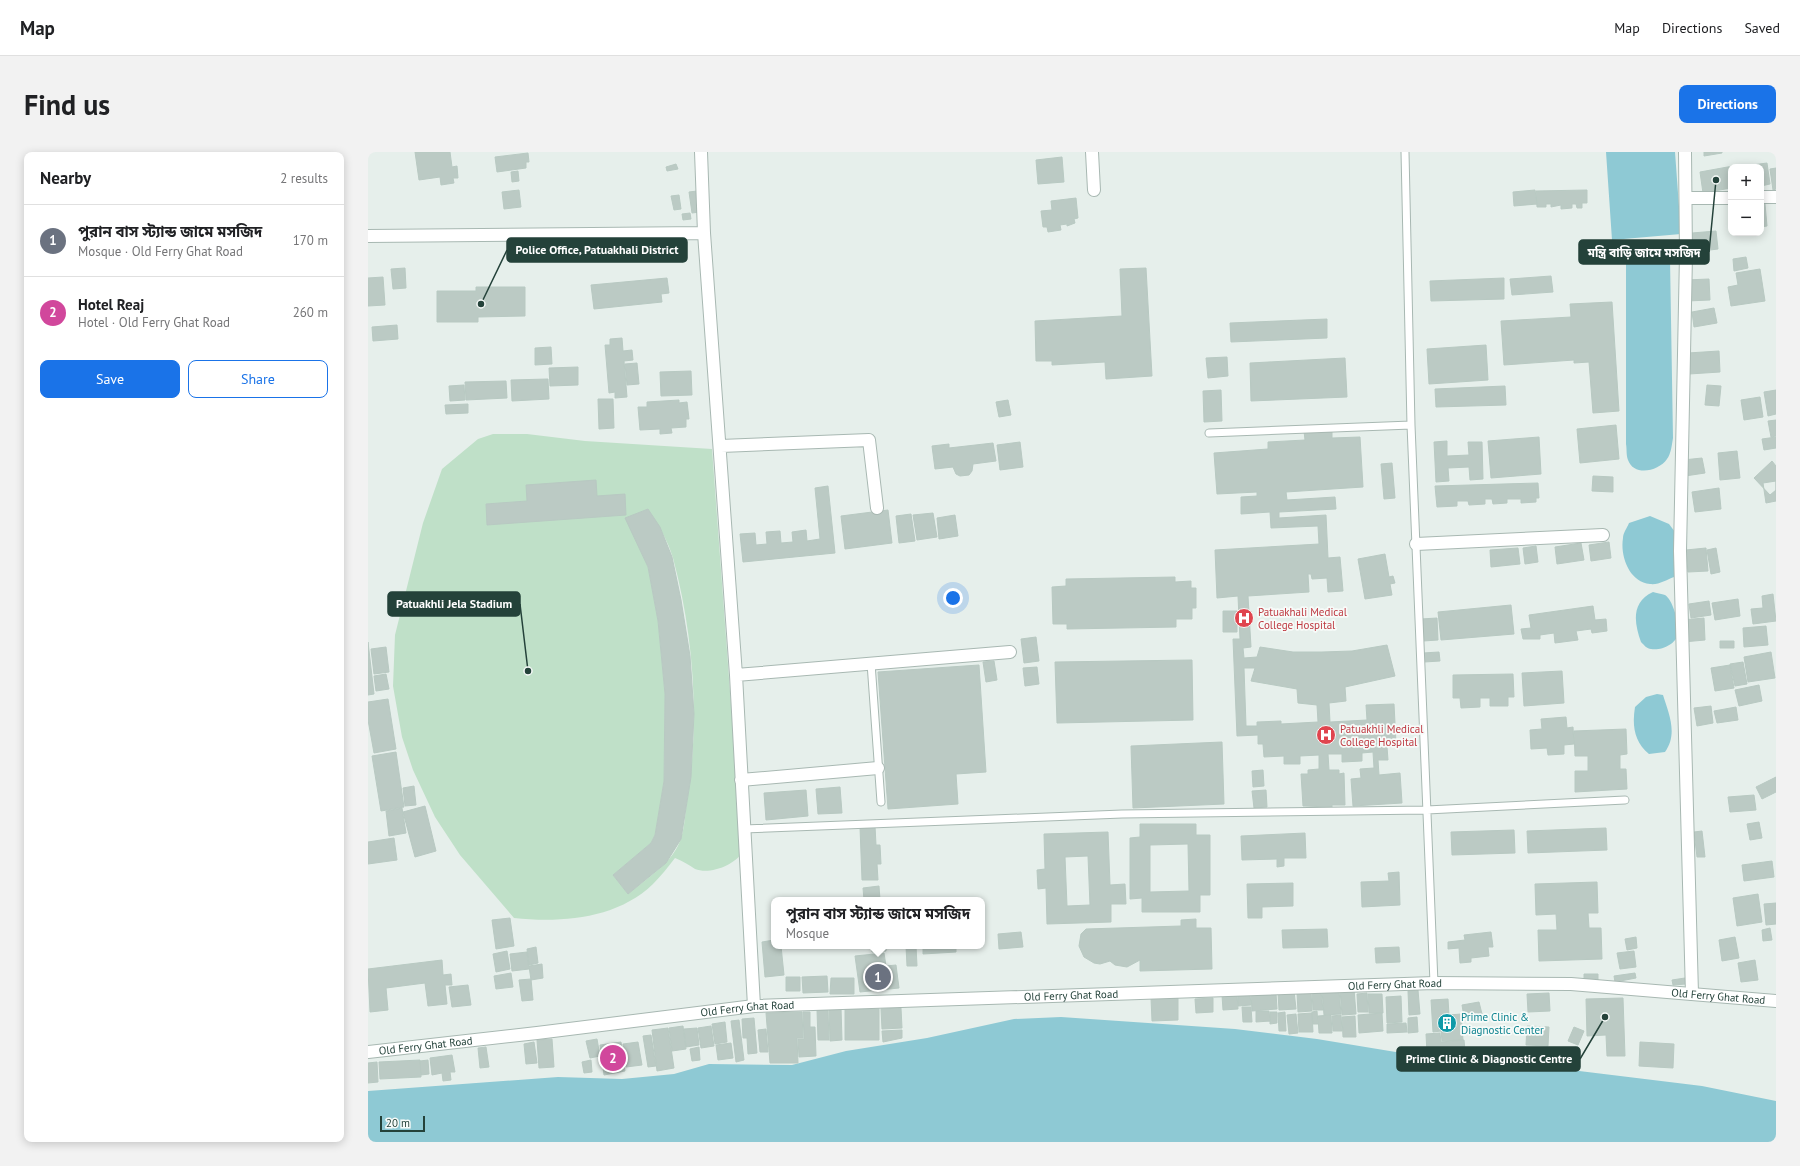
<!DOCTYPE html>
<html lang="en">
<head>
<meta charset="utf-8">
<style>
	:root { --surface:#fff; --page:#f2f2f2; --text:#202124; --muted:#757577; --line:#e0e0e0; --accent:#1a73e8 }
	body { margin:0; font-family:"PT Sans","Noto Sans Bengali",sans-serif; background:var(--page); color:var(--text) }
	.controls { position:absolute; right:12px; top:12px; display:grid; overflow:hidden; border-radius:8px; box-shadow:0 2px 10px #0003 }
	.controls button { width:36px; height:36px; display:grid; place-items:center; padding:0; border:0; border-bottom:1px solid var(--line); background:var(--surface); color:var(--text); font:20px sans-serif }
	.scale { position:absolute; left:12px; bottom:10px; width:45px; box-sizing:border-box; padding-left:4px; border:2px solid #24423a; border-top:0; font-size:11px; line-height:14px; white-space:nowrap; color:#24423a; -webkit-text-stroke:3px #f7fbf9; paint-order:stroke }
	.you { position:absolute; left:585px; top:446px; width:14px; height:14px; margin:-10px; border:3px solid #fff; border-radius:50%; background:#1a73e8; box-shadow:0 0 0 6px #1a73e833 }
	.badge { display:grid; place-items:center; width:26px; height:26px; border-radius:50%; background:var(--accent); color:#fff; font-size:13px; font-weight:700 }
	.pin { position:absolute; translate:-50% -50%; border:2px solid #fff; box-shadow:0 1px 4px #0006 }
	.popup { position:absolute; left:403px; top:745px; width:214px; height:52px; box-sizing:border-box; display:grid; place-content:center; border-radius:8px; background:var(--surface); filter:drop-shadow(0 1px 3px #0005); font-size:13px; white-space:nowrap; color:var(--muted) }
	.popup b { font-size:15px; color:var(--text) }
	.popup::after { content:''; position:absolute; left:50%; top:100%; margin-left:-8px; border:8px solid transparent; border-top-color:var(--surface) }
	.list { margin:0; padding:0; list-style:none }
	h2 { display:flex; justify-content:space-between; align-items:center; height:52px; margin:0; padding:0 16px; font-size:17px }
	h2 small { font-size:13px; font-weight:400; color:var(--muted) }
	.list li { display:grid; grid-template-columns:26px 1fr auto; gap:12px; align-items:center; box-sizing:border-box; height:72px; padding:0 16px; border-top:1px solid var(--line) }
	.list b { display:block; font-size:15px; white-space:nowrap }
	.list p { margin:0; font-size:13px; white-space:nowrap; color:var(--muted) }
	.list em { font-size:13px; font-style:normal; color:var(--muted) }
	.actions { display:flex; gap:8px; padding:12px 16px }
	.actions a { flex:1; padding:9px 0; border:1px solid var(--accent); border-radius:8px; text-align:center; font-size:14px; color:var(--accent) }
	.actions .main { background:var(--accent); color:#fff }
	.map { position:relative; flex:none; width:1408px; height:990px; overflow:hidden; border-radius:8px }
	header { display:flex; align-items:center; gap:24px; box-sizing:border-box; height:56px; padding:0 20px; background:var(--surface); border-bottom:1px solid var(--line) }
	header strong { font-size:19px }
	nav { display:flex; gap:22px; margin-inline-start:auto; font-size:14px }
	.intro { display:flex; align-items:center; justify-content:space-between; box-sizing:border-box; height:96px; padding:0 24px }
	h1 { margin:0; font-size:28px }
	.button { padding:10px 18px; border-radius:8px; background:var(--accent); color:#fff; font-size:14px; font-weight:700 }
	main { display:flex; gap:24px; padding:0 24px }
	aside { flex:1; background:var(--surface); border-radius:8px; box-shadow:0 2px 10px #0003 }
	.map>svg:first-child { display:block }
</style>
</head>
<body>
<header>
<strong>Map</strong>
<nav><a>Map</a><a>Directions</a><a>Saved</a></nav>
</header>
<div class="intro"><h1>Find us</h1><a class="button">Directions</a></div>
<main>
<aside>
<h2>Nearby<small>2 results</small></h2>
<ul class="list">
<li><span class="badge" style="background:#6b7280">1</span><div><b>পুরান বাস স্ট্যান্ড জামে মসজিদ</b><p>Mosque · Old Ferry Ghat Road</p></div><em>170 m</em></li>
<li><span class="badge" style="background:#d1479c">2</span><div><b>Hotel Reaj</b><p>Hotel · Old Ferry Ghat Road</p></div><em>260 m</em></li>
</ul>
<div class="actions"><a class="main">Save</a><a>Share</a></div>
</aside>
<div class="map">
<svg width="1408" height="990" viewBox="0 0 1408 990">
	<rect width="100%" height="100%" fill="#e6efeb"/>
	<path fill="#bfe0c8" fill-rule="evenodd" d="M125 282H159L217 289 344 297 374 701C366 713 342 723 327 717 321 713 315 709 307 706 300 715 293 724 285 732 249 767 193 771 146 766L92 703 67 665 45 618 34 585 25 534 27 483 55 371 74 317 110 287ZM280 357C290 372 300 389 305 406 326 484 332 570 319 650 317 661 317 674 313 686 306 710 279 726 260 742L245 723 283 691 287 683 296 629 297 542 290 469 280 415 258 366Z"/>
	<path fill="#8ec9d4" d="M1238 0H1307L1313 82 1244 88Z
		M1262 99 1276 100 1302 107 1305 286C1304 292 1303 302 1299 307 1291 319 1266 325 1260 308 1258 303 1259 297 1258 292V111Z
		M1282 364 1301 372 1307 380 1306 425C1298 428 1291 433 1282 432 1261 430 1252 404 1255 386 1255 381 1259 376 1261 371Z
		M1285 440C1288 441 1294 442 1297 443 1305 448 1311 471 1310 481 1309 492 1293 499 1283 497 1279 497 1276 493 1273 490 1266 471 1263 450 1285 440Z
		M1289 542 1295 543C1301 562 1310 582 1297 600L1281 602C1266 590 1264 573 1267 555L1278 545Z
		M693 865 867 877 949 887 1058 905 1145 911 1334 934 1408 949V990H0V939L190 925 254 927 306 922 341 912 424 913 478 899 559 886 646 867Z"/>
	<path fill="#bbcac4" stroke="#b8c9c2" fill-rule="evenodd" d="M47 0H82L84 15 89 14 90 26H85L86 31 73 33 72 25 51 28Z
		M1336 0H1354V1L1336 4Z
		M160 1 161 10H158V16L129 20 127 5Z
		M694 5 696 30 670 32 668 8Z
		M1399 11 1402 32 1393 34V15H1369Z
		M308 12 310 17 299 19 298 15Z
		M1365 14 1363 15V36L1335 41 1332 20Z
		M1408 16V37L1405 38 1402 17Z
		M150 19 151 29 144 30 143 20Z
		M151 38 153 55 136 57 134 40Z
		M1167 38 1169 52 1146 54 1145 40Z
		M1219 38V51H1214V56H1209L1208 52H1204V56L1193 57V53L1183 55V52H1178V55H1169L1168 39Z
		M329 39 332 60 324 61 321 40Z
		M311 43 313 57 306 58 303 44Z
		M708 46 710 66 706 67 707 71 699 74V72L692 73 693 78 680 80 679 75H675L673 59 684 58 683 49Z
		M1397 52 1399 74 1393 75V53Z
		M322 61 323 67 315 68 314 62Z
		M1348 79 1350 97 1326 100 1324 81Z
		M1378 105 1380 116 1366 119 1365 107Z
		M37 116 38 136 25 137 23 117Z
		M778 116 784 224 738 227 737 210 684 213V209H668L667 169 754 164 752 117Z
		M1392 117 1397 149 1363 154 1360 135 1370 133 1368 121Z
		M1183 124 1185 140 1144 143 1142 127Z
		M15 125 17 153 0 154V126Z
		M299 126 301 141 293 142 294 150 226 157 223 133Z
		M1136 126V147L1063 149 1062 129Z
		M1341 127 1342 148 1319 149 1318 128Z
		M108 135H157V164L110 165V170H69V139H108Z
		M1244 150 1251 259 1225 261 1221 210 1206 211V208L1136 213 1133 169 1203 165 1202 152Z
		M1346 156 1349 171 1326 175 1324 160Z
		M959 167V186L863 190 862 171Z
		M29 173 30 187 5 189 4 175Z
		M254 186 255 199 264 198 265 208 256 209 259 245 247 246V240L241 241 237 193H242V187Z
		M1118 193 1120 228 1061 232 1059 197Z
		M183 195 184 212 167 213V196Z
		M1351 199 1352 220 1321 222 1320 201Z
		M859 205 860 224 840 226 838 206Z
		M977 206 979 245 883 249 882 211Z
		M269 211 271 232 259 233 257 212Z
		M210 215V233L182 234 181 216Z
		M323 219 324 243 293 244 292 220Z
		M180 227 181 247 144 249 143 228Z
		M138 229 139 246 98 248 97 230Z
		M96 233 97 248 82 249 81 234Z
		M1339 233 1353 234 1351 254 1337 253Z
		M1137 234 1138 253 1068 255 1067 237Z
		M853 238 854 269 836 270 835 239Z
		M1408 238V262L1400 264 1396 240Z
		M1392 245 1395 265 1376 268 1373 248Z
		M230 247H245L246 276 231 277Z
		M311 248V251L319 250 321 267H318V275L303 276 304 281 292 282V277L272 278 270 255H279V250Z
		M640 248 643 263 631 265 628 250Z
		M100 252V261L78 262 77 253Z
		M1408 268V284L1403 285 1400 269Z
		M1248 273 1251 307 1212 311 1209 277Z
		M964 278V286L992 285 995 335 918 340 919 348 967 345 968 357 911 360V366L958 363 960 406 972 405 975 439 960 440 959 426 944 427 943 422H940L941 440 880 444 883 495 875 496 876 506 889 505 892 495 925 500H954L984 499 1019 493 1027 524 977 535 978 549 961 551 962 570 999 568 998 553 1026 552 1028 591 1008 592V596L1019 595 1020 608H1010L1011 623 1032 621 1034 651 985 654 983 627 993 626 992 617 1006 616 1005 600 994 601V609L974 610V602H960L961 618H971V622L976 621 977 653H964V655L935 654 933 622H940V618L951 617V603L932 604V612H916V604L896 605 895 592H890V583L869 584 865 487H872L870 444 849 446 847 398 951 392 950 374 903 376 902 360 873 362V345L889 344V340L849 342 846 301 900 297V290L937 288 936 279ZM876 516H887L883 529 929 537 930 551 949 553 950 570 913 572V569L889 570V574H878Z
		M1171 285 1173 322 1123 326 1120 289Z
		M1408 285V296L1396 298 1394 287Z
		M1079 289V304L1101 303 1100 290H1114L1115 327 1102 328 1101 315 1080 316 1081 329 1068 330 1066 290Z
		M652 290 655 315 632 318 629 293Z
		M625 291 628 309 605 312 604 319 601 323 592 324 588 322 585 315 567 317 564 294 581 292V296Z
		M1369 299 1372 326 1352 328 1350 301Z
		M1334 306 1337 321 1317 324 1315 308Z
		M1404 309 1408 314V338L1402 343 1386 326Z
		M1024 311 1027 346 1016 347 1013 312Z
		M1225 324 1245 325V340L1224 339Z
		M228 328 229 344 257 342 258 363 119 373 118 352 159 349 158 333Z
		M1408 329V349L1398 351 1395 331Z
		M1170 331 1171 346H1168V350L1153 351V347H1139V351L1125 352 1124 347H1117V352L1101 353 1100 349H1089V354L1069 355 1067 334Z
		M460 334 467 401 375 410 372 382 387 381 388 393 399 392 398 380 412 379 413 391 425 390 424 380 438 378 439 389 452 387 447 336Z
		M1351 336 1353 357 1327 360 1324 340Z
		M280 357 292 375 304 405 313 448 322 504 326 562 323 625 313 687 298 711 260 742 245 723 283 691 287 683 296 629 297 542 290 469 280 415 257 366Z
		M520 358 524 391 477 397 473 364Z
		M565 361 569 385 549 388 545 363Z
		M543 362 547 389 531 391 528 364Z
		M587 363 590 384 571 387 569 366Z
		M1241 390 1243 406 1223 409 1221 393Z
		M1213 391 1216 408 1189 412 1187 395Z
		M1168 394 1170 410 1157 412 1155 396Z
		M1150 396 1152 412 1123 415 1122 398Z
		M1338 396 1340 419 1320 420 1318 398Z
		M1348 396 1352 420 1343 422 1339 398Z
		M1017 402 1021 425 1025 424 1027 431 1022 432 1024 443 997 447 990 407Z
		M807 425V430L823 429V436H828V456H824V467H808V475L699 477V472H685L684 435 698 434V427Z
		M1405 442 1408 469 1385 472 1383 457 1395 456 1394 444Z
		M1370 447 1372 464 1347 468 1344 451Z
		M1341 449 1343 463 1323 466 1321 452Z
		M1143 453 1146 482 1073 488 1070 460Z
		M1225 454 1227 468 1238 467 1239 479 1224 481 1223 477 1208 479 1210 488 1187 491 1186 481 1172 483V487H1155L1153 477 1163 476 1161 463Z
		M855 459H869V480H855Z
		M1069 466 1070 488 1055 489 1053 467Z
		M1336 466 1337 488 1315 490 1314 468Z
		M1398 474 1400 493 1376 495 1375 476Z
		M668 485 671 509 656 511 653 487Z
		M1352 489H1366V496H1352Z
		M0 490 6 542 0 543Z
		M18 495 21 520 6 522 3 497Z
		M1071 500 1072 509 1056 510 1055 501Z
		M1403 500 1407 526 1380 530 1376 505Z
		M824 508 825 568 689 571 687 510Z
		M626 509 629 528 618 530 615 510Z
		M1375 510 1379 532 1367 534 1362 512Z
		M611 513 618 620 588 622 590 652 520 657 510 520Z
		M1362 513 1366 536 1347 539 1343 516Z
		M669 515 671 532 657 534 655 516Z
		M1194 519 1196 551 1156 554 1154 521Z
		M18 522 21 537 8 539 6 524Z
		M1145 522 1146 545H1140V554H1122V546H1112V555L1093 556 1092 546H1085V523Z
		M1391 533 1394 549 1371 554 1367 538Z
		M20 547 28 597 6 601 0 568V550Z
		M1343 554 1345 571 1329 574 1326 556Z
		M1368 555 1370 568 1349 571 1346 559Z
		M1198 565 1199 576 1205 575 1206 592 1196 593V602L1180 603 1179 596 1163 597 1162 578 1174 577 1173 567Z
		M1258 577 1259 602 1252 603V617H1258L1259 637 1207 640V619H1220V604H1207L1206 579Z
		M854 590 856 652 765 656 763 594Z
		M28 600 36 655 13 659 4 604Z
		M895 618 896 634 885 635 884 619Z
		M1408 625V640L1394 647 1388 635Z
		M46 634 48 653 37 654 35 636Z
		M472 635 474 661 450 662 448 637Z
		M438 638 440 664 398 668 396 641Z
		M898 638 899 655 886 656 884 639Z
		M1386 643 1388 658 1362 660 1360 645Z
		M57 654 68 699 47 705 35 660Z
		M34 656 38 681 21 684 18 659Z
		M1391 670 1394 686 1382 688 1379 672Z
		M772 672H828V683H842V743H832V760H774V746L762 747V686L772 685ZM820 692 821 739 782 740V693Z
		M507 674 508 693H512L513 712H509L510 728H494L492 675Z
		M1238 676 1239 698 1160 701 1159 679Z
		M1146 678 1147 701 1084 703 1083 680Z
		M1334 679 1337 705H1329L1326 680Z
		M740 680 742 733 757 732 758 752H743V770L679 772 678 736 670 737 669 718 677 717 676 682ZM720 704 722 753 699 754 697 705Z
		M937 681 938 706H916V714L909 715V707L874 708 873 684Z
		M26 686 29 708 0 712V690Z
		M1404 709 1406 725 1376 729 1374 713Z
		M1031 720 1032 753 994 755 993 730 1021 729 1020 721Z
		M1229 730 1230 761H1220L1221 776H1233L1234 807 1171 809 1170 778H1189L1188 762 1168 763 1167 732Z
		M925 731V754L894 755V766H880L879 732Z
		M511 734 512 748H496L495 736Z
		M1390 742 1394 770 1369 774 1365 746Z
		M1408 751V772L1398 773 1396 752Z
		M142 766 146 794 128 797 124 768Z
		M828 767V776H843L844 817 772 819V808L759 815 747 813 742 809 732 812 726 811 716 805 711 794 713 782 718 777 813 774V768Z
		M1402 776 1404 788 1395 789 1394 778Z
		M959 777 960 795 915 796 914 778Z
		M653 780 655 795 631 797 630 782Z
		M1123 780 1125 795H1120L1121 804 1103 806V810L1092 811 1091 796 1080 797V790L1097 788 1096 783Z
		M1268 785 1269 796 1259 798 1257 787Z
		M1367 785 1371 806 1354 809 1351 788Z
		M406 788V794H413L416 823 397 825 394 790Z
		M503 794H518V799L504 800Z
		M538 794H548L549 814H539Z
		M555 794H588V800L555 802Z
		M168 795 170 811 161 813 159 797Z
		M1031 795 1032 810 1008 811 1007 796Z
		M139 799 142 817 128 820 125 802Z
		M1266 799 1268 815 1252 817 1249 801Z
		M159 800 161 817 144 819 142 802Z
		M516 801 518 814 528 813 531 836 492 840 487 804Z
		M74 808 75 823 83 822 84 833H77L79 852 60 854 57 831 18 836 20 858 2 860 0 817Z
		M1387 808 1390 828 1373 830 1370 811Z
		M174 812 175 826 163 828 161 814Z
		M143 821 145 835 128 837 126 824Z
		M1267 821 1268 826 1247 830 1246 824Z
		M1216 822H1230V828H1216Z
		M459 824 460 840 435 841 434 825Z
		M418 825H432V839H418Z
		M463 826H486V842H462Z
		M1317 826 1318 832 1305 833 1304 828Z
		M163 827 165 848 154 849 151 828Z
		M100 833 103 853 84 855 81 835Z
		M986 837 988 862 974 863 972 838Z
		M971 838 973 862 956 863 954 839Z
		M1050 838 1052 862 1041 863 1040 839Z
		M926 839 928 857 911 858 910 841Z
		M943 839 944 859 930 860 929 840Z
		M953 839 955 858H945L944 840Z
		M908 841 909 857 884 859 883 842Z
		M999 841 1000 860H990L989 842Z
		M1181 841 1182 859 1160 860 1159 842Z
		M869 842 870 857 855 858 854 843Z
		M882 842 883 853 870 854V843Z
		M1000 842H1014L1015 861H1001Z
		M1033 844 1034 870 1019 871 1018 845Z
		M810 845V868L784 869 783 846Z
		M845 846V860L828 861 827 847Z
		M1255 846 1257 904H1239L1238 883 1219 884 1218 847Z
		M1080 847 1081 863 1093 862 1095 888 1074 889 1073 879 1065 880 1063 848Z
		M1111 850 1114 862 1096 865 1094 853Z
		M874 855H883L884 870H875Z
		M461 856H473L474 888 462 889Z
		M533 856 534 876 514 877 513 857Z
		M477 857H511V888H477Z
		M449 858H460L461 888H450Z
		M888 859H901L902 869 888 870Z
		M949 859 950 872H945L944 860Z
		M434 860 435 886H429L430 911H402L398 861Z
		M435 860H442V875H447L448 904 431 905 430 887H436Z
		M902 860H909V871L902 872Z
		M917 860 918 879H911L910 861Z
		M944 861 945 880H931L930 862Z
		M1014 861 1015 879 991 881 990 863Z
		M928 862 930 881 921 882 919 863Z
		M963 863 964 881H951L950 864Z
		M973 863 974 879H965L964 864Z
		M987 864 988 885H975L974 865Z
		M1049 865 1050 880 1040 881V866Z
		M386 866 389 901 380 902 379 886H375L374 867Z
		M371 868 376 908 368 910 363 869Z
		M357 870 359 890 347 892 344 872Z
		M1038 871 1039 880 1019 881V872Z
		M315 874 318 897 304 899 301 876Z
		M343 874 346 894 333 896 330 876Z
		M1159 874 1181 875 1180 894 1158 893Z
		M1206 875 1216 879 1210 893 1200 889Z
		M300 876 306 916 289 919 284 878Z
		M329 876 331 893 318 895 316 877Z
		M398 877 400 900H392L390 878Z
		M534 878V886L515 890 514 879Z
		M1072 881 1073 890 1096 888 1097 898 1059 901 1058 882Z
		M283 883 288 914 280 915 275 884Z
		M184 887 186 915 171 916 169 888Z
		M229 887 232 904 222 906 218 889Z
		M166 890 169 911 158 912 156 892Z
		M253 890 257 919 236 923 232 893Z
		M270 890 274 913 258 915 255 892Z
		M1272 890 1306 892 1305 916 1271 914Z
		M363 891 365 906 350 908 348 893Z
		M118 895 121 915 112 916 110 896Z
		M331 895 332 908 324 909 322 897Z
		M84 903 87 920H82L83 928 75 929 74 921 64 923 62 906Z
		M52 908 53 925 12 927 11 910Z
		M60 908 61 922 53 923 52 909Z
		M223 908 224 920 216 921 214 910Z
		M9 910 10 930 0 931V911Z"/>
	<g fill="none" stroke-linecap="round" stroke-linejoin="round">
		<defs>
			<path id="service" d="M1037 0 1043 273 1066 831
				M841 281 1043 273
				M503 511 513 650
				M376 677 754 662 1059 658 1257 648"/>
			<path id="minor" d="M333 0 336 81 368 523 386 854
				M724 0 726 38
				M1317 0 1318 103 1312 399 1324 842
				M1393 45H1408
				M1318 46H1363
				M0 84 336 81
				M353 294 501 288 509 356
				M1048 392 1235 383
				M368 523 642 500
				M373 628 510 616"/>
			<g id="tertiary">
				<path id="s1" d="M0 900 169 881 386 854 1066 831 1203 832 1408 849"/>
			</g>
		</defs>
		<use href="#service" stroke="#a8b8b2" stroke-width="9"/>
		<use href="#minor" stroke="#a8b8b2" stroke-width="14"/>
		<use href="#tertiary" stroke="#a8b8b2" stroke-width="14"/>
		<use href="#service" stroke="#fff" stroke-width="7"/>
		<use href="#minor" stroke="#fff" stroke-width="12"/>
		<use href="#tertiary" stroke="#fff" stroke-width="12"/>
	</g>
	<defs>
		<symbol id="hospital-disc" viewBox="-11 -11 22 22"><circle r="9.5" fill="#e0444e" stroke="#f7fbf9"/><path d="M-5-5h3v3.5h4V-5h3V5h-3V1.5h-4V5h-3Z" fill="#fff"/></symbol>
		<symbol id="building-disc" viewBox="-11 -11 22 22"><circle r="9.5" fill="#0f9aa8" stroke="#f7fbf9"/><path d="M-4-6H4V6H1V3H-1V6H-4ZM-2.5-4.3h1.7v1.8h-1.7ZM.8-4.3h1.7v1.8H.8ZM-2.5-1h1.7V.8h-1.7ZM.8-1h1.7V.8H.8Z" fill="#fff"/></symbol>
	</defs>
	<g fill-rule="evenodd">
		<use href="#hospital-disc" x="865" y="455" width="22" height="22"/>
		<use href="#hospital-disc" x="947" y="572" width="22" height="22"/>
		<use href="#building-disc" x="1068" y="860" width="22" height="22"/>
	</g>
	<g text-anchor="middle" dominant-baseline="central" stroke-width="3.5" stroke-linejoin="round" paint-order="stroke">
		<g font-size="11" fill="#be3a42" stroke="#f7fbf9" text-anchor="start">
			<text x="890" y="460">Patuakhali Medical<tspan x="890" dy="13">College Hospital</tspan></text>
			<text x="972" y="577">Patuakhli Medical<tspan x="972" dy="13">College Hospital</tspan></text>
		</g>
		<g font-size="11" fill="#24423a" stroke="#f7fbf9">
			<text stroke="none"><textPath href="#s1" startOffset="1030">Old Ferry Ghat Road</textPath></text>
			<text stroke="none"><textPath href="#s1" startOffset="706">Old Ferry Ghat Road</textPath></text>
			<text stroke="none"><textPath href="#s1" startOffset="1354">Old Ferry Ghat Road</textPath></text>
			<text stroke="none"><textPath href="#s1" startOffset="382">Old Ferry Ghat Road</textPath></text>
			<text stroke="none"><textPath href="#s1" startOffset="58">Old Ferry Ghat Road</textPath></text>
		</g>
		<g font-size="11" fill="#0d838f" stroke="#f7fbf9" text-anchor="start">
			<text x="1093" y="865">Prime Clinic &amp;<tspan x="1093" dy="13">Diagnostic Center</tspan></text>
		</g>
	</g>
	<path fill="none" stroke="#24423a" stroke-width="1.5" d="M113 152L139 98M1348 28L1341 100M160 519L152 452M1237 865L1212 907"/>
	<g fill="#24423a" stroke="#f7fbf9" stroke-width="1.5">
		<circle cx="113" cy="152" r="4"/>
		<circle cx="1348" cy="28" r="4"/>
		<circle cx="160" cy="519" r="4"/>
		<circle cx="1237" cy="865" r="4"/>
	</g>
	<g fill="#24423a" stroke="#24423a" stroke-width="1.5">
		<rect x="139" y="86" width="180" height="24" rx="4"/>
		<rect x="1211" y="88" width="130" height="24" rx="4"/>
		<rect x="20" y="440" width="132" height="24" rx="4"/>
		<rect x="1029" y="895" width="183" height="24" rx="4"/>
	</g>
	<g font-size="12" text-anchor="middle" font-weight="bold" fill="#fff">
		<text x="229" y="102">Police Office, Patuakhali District</text>
		<text x="1276" y="105">মন্ত্রি বাড়ি জামে মসজিদ</text>
		<text x="86" y="456">Patuakhli Jela Stadium</text>
		<text x="1121" y="911">Prime Clinic &amp; Diagnostic Centre</text>
	</g>
</svg>
<div class="controls">
<button>+</button>
<button>−</button>
</div>
<div class="scale">20 m</div>
<div class="you"></div>
<div class="pin badge" style="left:510px;top:825px;background:#6b7280">1</div>
<div class="popup"><b>পুরান বাস স্ট্যান্ড জামে মসজিদ</b>Mosque</div>
<div class="pin badge" style="left:245px;top:906px;background:#d1479c">2</div>
</div>
</main>
</body>
</html>
